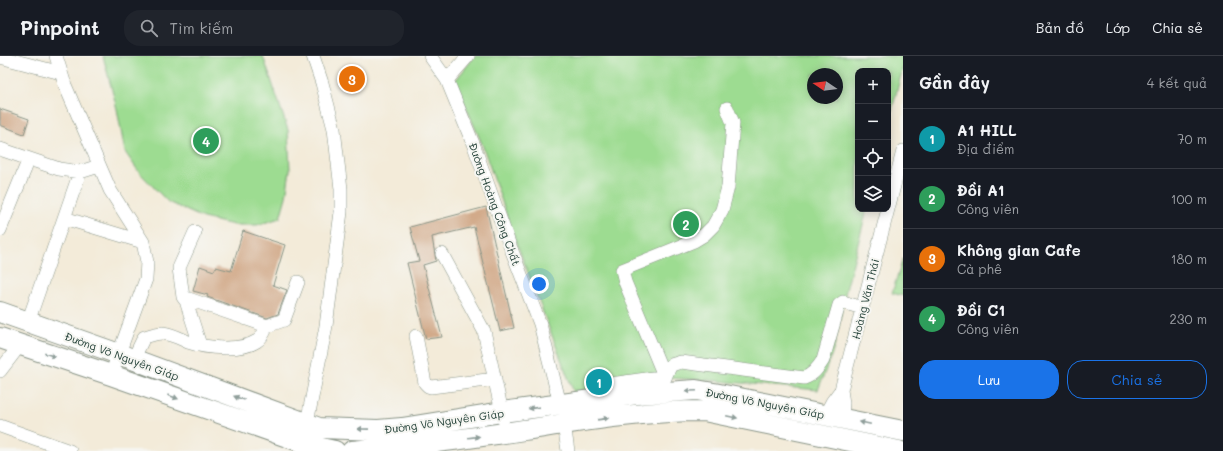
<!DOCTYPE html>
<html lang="vi">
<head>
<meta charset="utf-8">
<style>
	:root { --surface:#171b24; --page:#20242c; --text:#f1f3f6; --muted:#9ea1a6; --line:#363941; --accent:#1a73e8 }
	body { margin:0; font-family:Mali,sans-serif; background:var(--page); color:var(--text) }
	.controls { position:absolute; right:12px; top:12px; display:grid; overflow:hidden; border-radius:8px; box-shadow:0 2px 10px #0003 }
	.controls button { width:36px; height:36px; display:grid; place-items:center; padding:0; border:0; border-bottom:1px solid var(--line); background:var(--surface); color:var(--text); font:20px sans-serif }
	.compass { position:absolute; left:807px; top:12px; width:36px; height:36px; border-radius:50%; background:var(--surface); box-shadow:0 2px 10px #0003; rotate:283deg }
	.you { position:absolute; left:539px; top:228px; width:14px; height:14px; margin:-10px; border:3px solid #fff; border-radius:50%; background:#1a73e8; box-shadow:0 0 0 6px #1a73e833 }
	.badge { display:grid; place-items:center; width:26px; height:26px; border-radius:50%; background:var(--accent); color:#fff; font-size:13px; font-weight:700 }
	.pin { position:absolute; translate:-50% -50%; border:2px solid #fff; box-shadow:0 1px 4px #0006 }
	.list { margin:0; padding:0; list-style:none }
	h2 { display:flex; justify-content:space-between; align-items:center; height:52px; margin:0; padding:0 16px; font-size:17px }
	h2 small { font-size:13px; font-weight:400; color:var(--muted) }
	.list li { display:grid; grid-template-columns:26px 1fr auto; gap:12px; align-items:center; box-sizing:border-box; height:60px; padding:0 16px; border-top:1px solid var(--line) }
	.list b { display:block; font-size:15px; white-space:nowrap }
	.list p { margin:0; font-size:13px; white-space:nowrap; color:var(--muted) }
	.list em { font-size:13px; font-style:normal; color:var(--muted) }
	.actions { display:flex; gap:8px; padding:12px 16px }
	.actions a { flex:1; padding:9px 0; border:1px solid var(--accent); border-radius:16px; text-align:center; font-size:14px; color:var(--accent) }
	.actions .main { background:var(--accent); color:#fff }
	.icon { flex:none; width:22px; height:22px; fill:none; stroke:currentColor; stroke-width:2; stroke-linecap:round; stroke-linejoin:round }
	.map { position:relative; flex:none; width:903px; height:395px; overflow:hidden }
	header { display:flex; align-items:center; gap:24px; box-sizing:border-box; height:56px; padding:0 20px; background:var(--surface); border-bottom:1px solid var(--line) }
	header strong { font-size:19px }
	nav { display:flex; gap:22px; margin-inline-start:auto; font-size:14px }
	.search { width:280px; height:36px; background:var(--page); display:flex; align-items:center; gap:10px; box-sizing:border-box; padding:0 14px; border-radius:16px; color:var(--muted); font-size:15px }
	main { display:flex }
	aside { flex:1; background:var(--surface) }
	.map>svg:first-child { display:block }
</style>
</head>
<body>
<header>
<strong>Pinpoint</strong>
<div class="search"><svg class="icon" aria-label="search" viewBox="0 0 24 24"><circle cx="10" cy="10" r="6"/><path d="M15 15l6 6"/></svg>Tìm kiếm</div>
<nav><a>Bản đồ</a><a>Lớp</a><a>Chia sẻ</a></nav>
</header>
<main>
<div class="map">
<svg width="903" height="395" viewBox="0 0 903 395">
	<rect width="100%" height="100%" fill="#f6f6f2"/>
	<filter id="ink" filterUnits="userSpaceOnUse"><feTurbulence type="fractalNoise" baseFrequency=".025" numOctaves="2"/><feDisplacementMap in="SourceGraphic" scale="8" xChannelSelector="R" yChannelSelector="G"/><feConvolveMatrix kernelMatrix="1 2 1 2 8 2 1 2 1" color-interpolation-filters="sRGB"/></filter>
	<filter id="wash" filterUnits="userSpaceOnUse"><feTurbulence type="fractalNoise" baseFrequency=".012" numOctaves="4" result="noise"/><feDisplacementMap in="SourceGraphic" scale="16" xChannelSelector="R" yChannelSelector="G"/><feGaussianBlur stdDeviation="0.9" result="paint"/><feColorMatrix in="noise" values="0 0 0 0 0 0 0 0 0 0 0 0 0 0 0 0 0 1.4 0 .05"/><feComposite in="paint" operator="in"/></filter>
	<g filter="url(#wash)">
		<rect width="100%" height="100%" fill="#f3ebd9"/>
		<path fill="#9ddc91" stroke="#5e8c62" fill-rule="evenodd" d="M103 0H263L288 74 290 114 286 141 280 162 257 169H234L203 162 168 146 139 116 125 96 117 53Z
			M475 0H903V11L888 69V15H858V153H867L845 238 834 292 818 334 707 324 665 322 643 323 574 337 515 183 482 88 455 25ZM813 18H837V42H813Z
			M903 203V240L892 237Z"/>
		<g id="blocks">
			<path fill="#d2aa8a" d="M0 53 29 63 24 78 0 69Z
				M486 151 514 272 500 275 474 171 432 181 436 205 423 209 442 281 426 283 407 207 419 205 410 171Z
				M243 175 285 189 273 229 287 234 278 258 267 262 207 241 208 239 193 235 200 210 214 215 216 211 231 215Z"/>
		</g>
	</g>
	<g filter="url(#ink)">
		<use href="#blocks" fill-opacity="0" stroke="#899486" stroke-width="1"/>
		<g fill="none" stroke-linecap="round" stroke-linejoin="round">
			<defs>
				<path id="minor" d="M56 0 65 29 110 134 143 186 147 206 146 223 111 319
					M430 0 447 24 474 90 510 190 540 268 560 348
					M0 1 61 17
					M447 24 468 0
					M0 93 59 113 80 116 99 110
					M888 153 903 95
					M64 162 143 186
					M0 174 29 103
					M195 176 179 212 183 241 186 245 200 289
					M442 198 484 275 502 356 503 363
					M183 241 267 270 284 264 298 226
					M28 266 80 116
					M416 280 425 327 428 330 431 331 495 323
					M133 304 144 281C149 280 156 277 162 277 172 278 179 282 188 286 206 292 240 296 257 285 262 282 265 275 267 270
					M0 315 20 289
					M665 322 625 226 622 214 694 185 704 179 713 170 722 154 728 131 733 67 727 52
					M841 334 888 153
					M603 343 604 329 653 322H665L667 317 671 309 681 306 804 322C813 319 818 312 823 304L839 249 843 246 862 252
					M825 359 832 346 841 334 843 347 842 362
					M307 367 326 270 341 156V133L334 73 322 27 313 0
					M564 368 568 395
					M0 370 70 395"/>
				<path id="highway" d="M0 256 119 298 319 372 378 374 402 372 502 356 637 338 696 334 714 337 903 375
					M0 282 111 319 316 391 335 395
					M352 395C409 390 467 383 524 374 584 365 644 355 704 355L899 395"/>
			</defs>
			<use href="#minor" stroke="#899486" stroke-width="14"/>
			<use href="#highway" stroke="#899486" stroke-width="22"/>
			<use href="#minor" stroke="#fff" stroke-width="13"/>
			<use href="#highway" stroke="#fff" stroke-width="20"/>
		</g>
		<defs><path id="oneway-solid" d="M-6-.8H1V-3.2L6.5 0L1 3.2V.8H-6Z"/></defs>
		<g fill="#8f9e9a">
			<use href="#oneway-solid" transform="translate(50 299) rotate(18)"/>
			<use href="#oneway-solid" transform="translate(691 335) rotate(178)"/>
			<use href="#oneway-solid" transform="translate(173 341) rotate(20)"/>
			<use href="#oneway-solid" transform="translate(239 342) rotate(-160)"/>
			<use href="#oneway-solid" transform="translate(534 352) rotate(172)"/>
			<use href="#oneway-solid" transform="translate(732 361) rotate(12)"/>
			<use href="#oneway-solid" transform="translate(603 363) rotate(-8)"/>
			<use href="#oneway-solid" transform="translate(865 367) rotate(-168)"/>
			<use href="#oneway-solid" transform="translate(363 373) rotate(-179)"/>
			<use href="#oneway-solid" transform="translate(474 381) rotate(-7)"/>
		</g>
	</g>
	<g text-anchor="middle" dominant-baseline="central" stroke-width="4" stroke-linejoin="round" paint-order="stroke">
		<g font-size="11" fill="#1f3d34" stroke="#f6f6f2">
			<text transform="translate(495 148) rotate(70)">Đường Hoàng Công Chất</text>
			<text transform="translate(865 243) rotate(-76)">Hoàng Văn Thái</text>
			<text transform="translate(122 300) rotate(20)">Đường Võ Nguyên Giáp</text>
			<text transform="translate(765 347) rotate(11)">Đường Võ Nguyên Giáp</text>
			<text transform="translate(444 365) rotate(-8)">Đường Võ Nguyên Giáp</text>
		</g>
	</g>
</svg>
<div class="controls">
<button>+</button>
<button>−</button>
<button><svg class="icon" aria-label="locate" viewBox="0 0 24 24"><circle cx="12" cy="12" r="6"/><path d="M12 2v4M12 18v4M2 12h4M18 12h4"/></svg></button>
<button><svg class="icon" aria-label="layers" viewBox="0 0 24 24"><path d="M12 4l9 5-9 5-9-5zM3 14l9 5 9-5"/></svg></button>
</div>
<svg class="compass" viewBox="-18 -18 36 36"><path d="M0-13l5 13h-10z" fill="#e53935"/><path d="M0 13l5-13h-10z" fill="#9ea1a6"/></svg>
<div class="you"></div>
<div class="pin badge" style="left:599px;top:326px;background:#0f9aa8">1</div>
<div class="pin badge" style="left:686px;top:168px;background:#2e9e5b">2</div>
<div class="pin badge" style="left:352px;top:23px;background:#e8710a">3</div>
<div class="pin badge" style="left:206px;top:85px;background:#2e9e5b">4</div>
</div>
<aside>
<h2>Gần đây<small>4 kết quả</small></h2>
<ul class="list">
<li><span class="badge" style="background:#0f9aa8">1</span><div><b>A1 HILL</b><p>Địa điểm</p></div><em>70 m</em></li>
<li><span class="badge" style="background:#2e9e5b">2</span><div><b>Đồi A1</b><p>Công viên</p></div><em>100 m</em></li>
<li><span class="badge" style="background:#e8710a">3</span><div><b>Không gian Cafe</b><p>Cà phê</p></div><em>180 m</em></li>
<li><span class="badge" style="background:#2e9e5b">4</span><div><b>Đồi C1</b><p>Công viên</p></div><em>230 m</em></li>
</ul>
<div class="actions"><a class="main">Lưu</a><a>Chia sẻ</a></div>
</aside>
</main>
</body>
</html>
